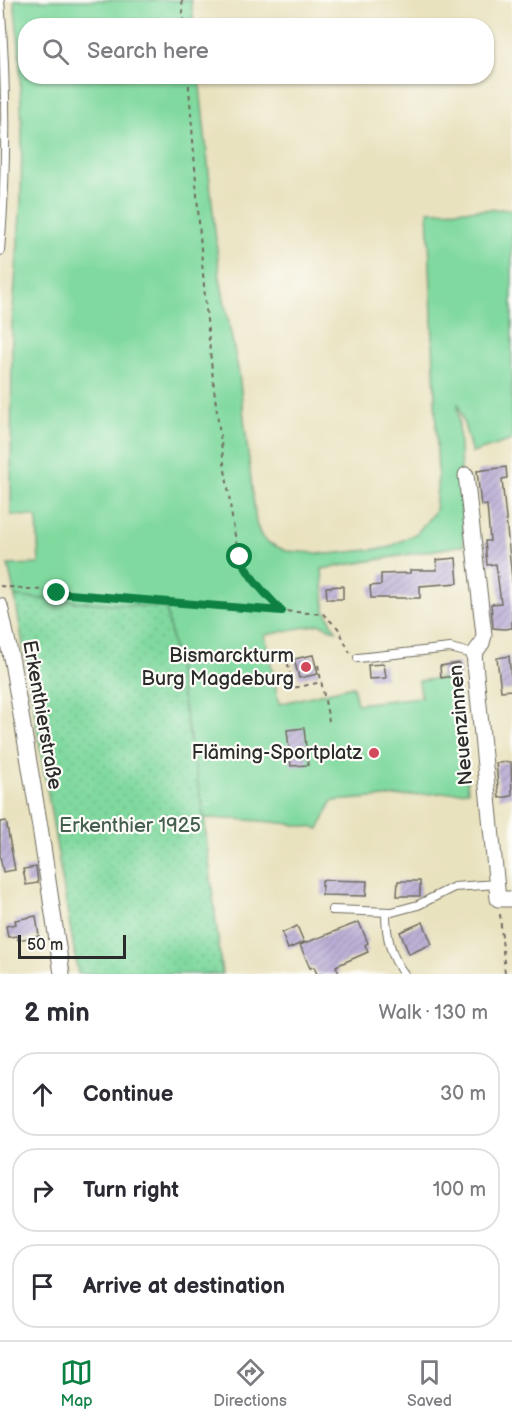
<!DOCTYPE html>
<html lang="en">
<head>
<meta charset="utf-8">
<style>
	:root { --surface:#fff; --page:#f2f2f3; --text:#2b2b33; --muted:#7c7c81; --line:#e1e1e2; --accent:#0b8043 }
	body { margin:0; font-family:"Balsamiq Sans",sans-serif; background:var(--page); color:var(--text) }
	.scale { position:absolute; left:18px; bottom:15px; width:108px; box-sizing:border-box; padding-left:6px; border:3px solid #2b2b2b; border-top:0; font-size:16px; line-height:21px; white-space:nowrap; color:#2b2b2b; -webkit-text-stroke:4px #fdfcf7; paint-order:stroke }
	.stop { position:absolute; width:18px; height:18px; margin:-14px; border:4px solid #0b8043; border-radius:50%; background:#fff }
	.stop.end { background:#0b8043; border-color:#fff; box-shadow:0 2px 6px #0008 }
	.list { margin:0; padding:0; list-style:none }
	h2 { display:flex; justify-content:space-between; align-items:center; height:78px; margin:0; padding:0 24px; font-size:26px }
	h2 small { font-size:20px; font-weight:400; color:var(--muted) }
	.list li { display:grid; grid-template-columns:39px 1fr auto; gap:18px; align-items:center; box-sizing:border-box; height:84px; margin:0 12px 12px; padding:0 12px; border:2px solid var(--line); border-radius:24px }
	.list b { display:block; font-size:22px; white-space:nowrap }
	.list em { font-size:20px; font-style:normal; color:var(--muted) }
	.icon { flex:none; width:33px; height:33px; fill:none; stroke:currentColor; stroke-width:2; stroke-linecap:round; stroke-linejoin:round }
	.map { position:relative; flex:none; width:512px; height:974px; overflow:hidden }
	.search { position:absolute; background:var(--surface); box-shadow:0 2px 4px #0004; left:18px; right:18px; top:18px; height:66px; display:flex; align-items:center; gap:15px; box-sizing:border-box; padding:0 21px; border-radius:24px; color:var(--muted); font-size:22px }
	.sheet { height:366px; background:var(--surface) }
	nav { display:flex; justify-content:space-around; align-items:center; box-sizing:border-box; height:84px; border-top:2px solid var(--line); background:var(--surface); font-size:16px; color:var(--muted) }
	nav a { display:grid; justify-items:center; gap:3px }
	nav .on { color:var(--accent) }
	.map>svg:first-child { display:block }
</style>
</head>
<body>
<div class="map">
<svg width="512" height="974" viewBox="0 0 512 974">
	<defs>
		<pattern id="garden-dots" width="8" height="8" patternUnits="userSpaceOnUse" patternTransform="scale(1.5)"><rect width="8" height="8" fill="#80d99f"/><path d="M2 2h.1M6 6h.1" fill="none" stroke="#6fba89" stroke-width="1.8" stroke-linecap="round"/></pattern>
		<pattern id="building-hatch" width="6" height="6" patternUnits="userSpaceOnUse" patternTransform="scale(1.5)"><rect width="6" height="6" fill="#b6a8d3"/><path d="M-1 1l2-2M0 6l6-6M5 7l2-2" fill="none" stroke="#9489ab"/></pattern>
	</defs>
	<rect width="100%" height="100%" fill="#fdfcf7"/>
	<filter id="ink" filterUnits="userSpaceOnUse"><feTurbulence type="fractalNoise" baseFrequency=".0167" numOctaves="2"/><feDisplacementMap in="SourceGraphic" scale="12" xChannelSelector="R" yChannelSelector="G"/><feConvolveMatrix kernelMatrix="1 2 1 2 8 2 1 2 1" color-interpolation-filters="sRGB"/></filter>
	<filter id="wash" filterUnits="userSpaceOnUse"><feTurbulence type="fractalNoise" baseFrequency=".008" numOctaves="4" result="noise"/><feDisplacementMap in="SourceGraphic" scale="24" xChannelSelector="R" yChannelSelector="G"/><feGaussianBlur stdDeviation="1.35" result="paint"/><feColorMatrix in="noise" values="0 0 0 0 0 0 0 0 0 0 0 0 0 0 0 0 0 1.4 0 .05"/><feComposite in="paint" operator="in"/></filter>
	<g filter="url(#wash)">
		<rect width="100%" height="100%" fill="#e9e2bf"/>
		<path fill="#80d99f" stroke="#568265" stroke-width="1.5" d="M14 0H191L194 25 26 26V76L199 77 220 279 239 374 256 523 261 536 269 543 286 551 329 554 388 548 417 533 435 511 438 475 428 211 512 209V440L472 453 458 403 464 545 322 569 325 610 336 631 320 624 265 635 279 704 353 686 357 704 421 697 419 681 457 676 468 791 332 801 319 829C280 821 243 819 204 818L166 608 15 597 8 565 39 564 37 519 33 516 11 515 12 325 21 201 22 135 19 45Z"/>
		<path fill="url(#garden-dots)" stroke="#568265" stroke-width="1.5" d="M15 597 166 608 204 818 222 974H78Z"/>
		<g id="blocks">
			<path fill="url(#building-hatch)" d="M506 467 507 478 502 479 512 579V628L504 629 493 628 491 604 501 603 496 564 487 565 485 541H490L487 505 481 506 477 471Z
				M456 558 458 583 420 586V598H371L370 586 381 585V574L410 573V570H437L436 560Z
				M343 586V599H327L326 587Z
				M313 655 318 674 299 678 294 659Z
				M509 656 512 690 501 691 497 658Z
				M459 663 461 675 441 678 440 666Z
				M384 664 386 678 369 679 368 665Z
				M304 728 308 765 291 766 287 730Z
				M511 762 512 796 499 798 496 763Z
				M6 821 15 870 3 872 0 857V822Z
				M36 867 38 883 26 885 23 869Z
				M322 880 367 881 366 896 322 895Z
				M398 881H420V896H397Z
				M36 916 39 936 18 940 17 936 8 937 6 926 16 924 15 920Z
				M359 922 368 943 365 945 368 952 336 966 339 974H317L314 967 310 968 300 945Z
				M423 922 432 944 409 954 400 932Z
				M297 926 304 942 288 949 282 933Z"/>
		</g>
	</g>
	<g filter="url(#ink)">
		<use href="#blocks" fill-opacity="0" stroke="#6e6b5f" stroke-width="1.5"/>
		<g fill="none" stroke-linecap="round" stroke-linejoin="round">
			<defs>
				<path id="lane" d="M0 0C7 84 7 168 0 251
					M358 658 450 648 474 654
					M332 910 392 912 418 905 454 887 497 884
					M386 913C386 936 390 956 404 974"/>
				<path id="street" d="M466 475 484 635 482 643 474 654 498 899H512
					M0 606 12 662 40 827 62 974"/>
			</defs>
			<use href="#lane" stroke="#6e6b5f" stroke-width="10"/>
			<use href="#street" stroke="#6e6b5f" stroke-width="17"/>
			<path stroke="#6e6b5f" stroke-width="2" stroke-dasharray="4.5 4.5" stroke-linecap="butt" d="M182 0 184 26
				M188 76C199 210 205 344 226 476 230 498 234 548 244 566 253 582 269 598 282 611
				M0 586 160 602 323 614 338 628 350 653
				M286 655 293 688 322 682
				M318 665 329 721
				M500 914 505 974"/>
			<use href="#lane" stroke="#fff" stroke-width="8"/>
			<use href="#street" stroke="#fff" stroke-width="15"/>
		</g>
	</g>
	<g fill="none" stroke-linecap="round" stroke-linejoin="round" filter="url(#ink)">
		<path stroke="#0b8043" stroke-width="8" d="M57 593 282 611C266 595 249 577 240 557"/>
	</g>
	<g fill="#d1495b" stroke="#fdfcf7" stroke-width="2">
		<circle cx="306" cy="667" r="6"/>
		<circle cx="374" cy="753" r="6"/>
	</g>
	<g text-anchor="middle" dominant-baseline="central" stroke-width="4.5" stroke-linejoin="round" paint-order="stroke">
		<g font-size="20" fill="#2b2b2b" stroke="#fdfcf7" text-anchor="end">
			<text x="294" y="656">Bismarckturm<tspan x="294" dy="23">Burg Magdeburg</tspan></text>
			<text x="362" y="753">Fläming-Sportplatz</text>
		</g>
		<g font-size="20" fill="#2b2b2b" stroke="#fdfcf7">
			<text transform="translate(42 715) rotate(80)">Erkenthierstraße</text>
			<text transform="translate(461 725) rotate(-95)">Neuenzinnen</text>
		</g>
		<g font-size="20" fill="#445f4e" stroke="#fdfcf7">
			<text x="130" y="826">Erkenthier 1925</text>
		</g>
	</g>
</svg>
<div class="scale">50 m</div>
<div class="stop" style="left:240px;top:557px"></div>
<div class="stop end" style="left:57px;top:593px"></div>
<div class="search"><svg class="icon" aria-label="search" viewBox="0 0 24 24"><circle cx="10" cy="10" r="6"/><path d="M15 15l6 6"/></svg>Search here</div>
</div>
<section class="sheet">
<h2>2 min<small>Walk · 130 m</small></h2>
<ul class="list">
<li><svg class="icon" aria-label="ahead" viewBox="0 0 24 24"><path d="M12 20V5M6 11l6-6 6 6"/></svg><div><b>Continue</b></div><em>30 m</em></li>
<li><svg class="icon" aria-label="right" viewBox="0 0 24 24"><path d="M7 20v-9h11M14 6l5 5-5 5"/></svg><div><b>Turn right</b></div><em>100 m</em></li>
<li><svg class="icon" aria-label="arrive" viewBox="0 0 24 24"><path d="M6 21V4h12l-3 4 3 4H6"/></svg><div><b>Arrive at destination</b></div></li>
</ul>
</section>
<nav>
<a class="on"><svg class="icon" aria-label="map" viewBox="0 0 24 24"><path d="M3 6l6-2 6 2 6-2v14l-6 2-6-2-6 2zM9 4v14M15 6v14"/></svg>Map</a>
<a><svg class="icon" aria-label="directions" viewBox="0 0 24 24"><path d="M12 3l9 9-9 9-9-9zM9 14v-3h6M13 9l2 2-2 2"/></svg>Directions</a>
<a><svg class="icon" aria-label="saved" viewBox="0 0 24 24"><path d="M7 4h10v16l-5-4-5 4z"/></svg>Saved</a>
</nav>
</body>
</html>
